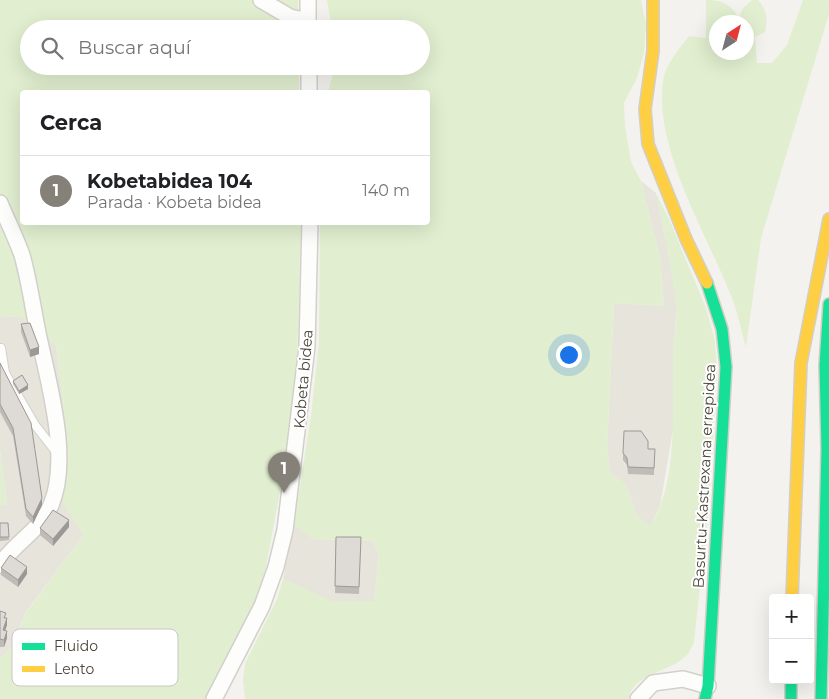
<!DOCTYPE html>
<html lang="es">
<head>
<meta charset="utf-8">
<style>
	:root { --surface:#fff; --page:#f2f2f2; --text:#202124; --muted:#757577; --line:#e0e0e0; --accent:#868178 }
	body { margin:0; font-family:Montserrat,sans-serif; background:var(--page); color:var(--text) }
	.controls { position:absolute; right:15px; bottom:15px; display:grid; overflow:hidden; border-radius:5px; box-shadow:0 5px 20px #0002 }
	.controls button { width:45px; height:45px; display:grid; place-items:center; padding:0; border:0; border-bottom:1px solid var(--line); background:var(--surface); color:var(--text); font:25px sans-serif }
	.compass { position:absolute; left:709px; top:15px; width:45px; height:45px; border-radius:50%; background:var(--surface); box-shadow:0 5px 20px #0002; rotate:36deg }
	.you { position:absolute; left:568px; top:354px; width:18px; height:18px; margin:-12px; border:4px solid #fff; border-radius:50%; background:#1a73e8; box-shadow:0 0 0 8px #1a73e833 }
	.badge { display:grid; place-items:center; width:32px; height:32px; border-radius:50%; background:var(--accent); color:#fff; font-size:16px; font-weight:700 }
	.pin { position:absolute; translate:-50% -41px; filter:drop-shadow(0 1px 2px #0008) }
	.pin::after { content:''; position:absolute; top:26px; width:18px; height:15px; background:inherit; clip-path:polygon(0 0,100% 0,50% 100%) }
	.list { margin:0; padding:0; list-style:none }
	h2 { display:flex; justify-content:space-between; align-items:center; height:65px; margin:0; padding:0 20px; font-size:21px }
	h2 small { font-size:16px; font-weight:400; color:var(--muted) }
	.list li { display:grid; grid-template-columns:32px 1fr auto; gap:15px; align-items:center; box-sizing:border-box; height:70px; padding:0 20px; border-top:1px solid var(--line) }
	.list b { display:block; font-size:19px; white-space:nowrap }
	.list p { margin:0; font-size:16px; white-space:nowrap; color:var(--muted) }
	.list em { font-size:16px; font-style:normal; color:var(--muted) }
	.icon { flex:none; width:28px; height:28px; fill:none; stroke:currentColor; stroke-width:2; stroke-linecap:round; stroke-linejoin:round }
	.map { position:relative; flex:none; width:829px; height:699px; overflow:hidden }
	.search { position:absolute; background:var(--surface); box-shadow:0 5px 20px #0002; left:20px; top:20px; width:410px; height:55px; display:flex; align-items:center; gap:12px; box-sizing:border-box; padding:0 18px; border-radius:28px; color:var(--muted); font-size:19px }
	.panel { position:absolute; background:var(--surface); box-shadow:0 5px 20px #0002; left:20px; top:90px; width:410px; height:135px; border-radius:5px }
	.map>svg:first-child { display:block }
</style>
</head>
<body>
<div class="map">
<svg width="829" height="699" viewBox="0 0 829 699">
	<rect width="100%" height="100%" fill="#f4f2ee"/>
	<path fill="#e7e4dc" d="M641 181 656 193 670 261 677 308 673 354 674 424 660 506 650 527 636 514 626 485 610 473 607 446 614 303 664 306 660 257Z
		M0 316 21 317 56 345 67 439 63 503 84 534 26 612 9 650 0 658V505L7 504 0 450Z
		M294 524 313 539 373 541 379 553 374 601 332 602 283 579Z"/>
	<path fill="#e1eecf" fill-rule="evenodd" d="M0 0H298V29H29V66H299V92H22V222L301 223 297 365 291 431 266 567 255 603 205 699H0V658L9 650 26 613 84 534 63 504 67 439 56 345 21 317 0 316Z
		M327 0H641L646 25 644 53 637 78 624 103 625 126 631 162 641 181 660 257 664 306 614 303 607 446 610 473 626 485 636 514 650 526C679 484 672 405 673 355 673 339 678 322 676 306 672 267 664 230 656 193L669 219 706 308 715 341 717 370 710 495 694 642C692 646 690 652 686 656 669 673 635 672 628 699H245L243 680 245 664 277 599 283 579 332 601H374L379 553 373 541 312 539 294 524 311 416 319 341 320 223 428 222V92H328L335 66H421V29H332Z
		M706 0C723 0 729 4 739 17L743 8 752 0H758C767 10 768 20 765 32L755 37 757 63H772L787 45 803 0H829V14L761 238 746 347C741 329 737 310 730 293 705 231 654 148 663 81 665 65 679 49 689 36L706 38ZM716 22H746V52H716Z
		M0 450 7 504 0 505Z"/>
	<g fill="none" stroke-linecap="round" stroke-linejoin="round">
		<defs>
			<path id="lane" d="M1 348 5 373 35 425 57 453"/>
			<path id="street" d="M261 0 290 17 308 21
				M308 0V29
				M309 66V92
				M0 203C7 220 16 238 22 255 29 280 33 308 38 333 48 381 71 458 51 505 40 531 15 542 0 565
				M214 699 262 606 276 567 285 530 307 347 310 222
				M638 699 653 683 683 679 708 686"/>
			<path id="fast" d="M791 680V699
				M705 699 708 686 726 367 722 329 707 283
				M821 699 827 449 825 365 829 304"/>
			<path id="slow" d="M653 0V51L645 109 648 144 686 239 707 283
				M792 598 801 363 829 219"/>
		</defs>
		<use href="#lane" stroke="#d2d0cb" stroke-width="10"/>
		<use href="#street" stroke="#d2d0cb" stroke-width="18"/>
		<use href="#fast" stroke="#d3cfc5" stroke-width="14"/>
		<use href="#slow" stroke="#d3cfc5" stroke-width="14"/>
		<use href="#lane" stroke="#fdfdfc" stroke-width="8"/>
		<use href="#street" stroke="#fdfdfc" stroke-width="15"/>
		<use href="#fast" stroke="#16e098" stroke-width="11"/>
		<use href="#slow" stroke="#ffcf43" stroke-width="11"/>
	</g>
	<path fill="#bfbcb8" d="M21 324 39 354 30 357 21 332Z
		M0 363 42 505 33 524 26 516 13 436 0 412Z
		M13 381 28 389 19 394 13 384Z
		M648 449H655L654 475 628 474 627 465 623 460V453Z
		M0 523H8L9 540 0 541Z
		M69 527 53 546 40 535V528Z
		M336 537H361L359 594 335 593Z
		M1 568 27 574 18 587 1 575Z
		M0 611 6 618 7 625 5 630 7 638 4 647H0Z"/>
	<path fill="#9b9996" d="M39 347V354L30 357V350Z
		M28 385V389L19 394V391Z
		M42 498V505L33 524V517Z
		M69 520V527L53 546V539Z
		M27 567V574L18 587V580Z
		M7 618V625L3 637V630Z
		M7 631V638L4 647V640Z"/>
	<path fill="#dedbd6" stroke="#9b9996" d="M30 323 39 347 30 350 21 324Z
		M0 363 31 423 42 498 33 517 26 509 13 428 0 404Z
		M22 375 28 385 19 391 13 381Z
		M624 431H641L648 441V449H655L654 468 628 467 627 458 623 453Z
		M53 510 69 520 53 539 40 528Z
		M0 523H8L9 537H0Z
		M336 537H361L359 587 335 586Z
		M10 555 27 567 18 580 1 568Z
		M0 611 6 613 4 618H7L3 630 7 631 4 640 0 639Z"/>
	<g text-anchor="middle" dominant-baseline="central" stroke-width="4" stroke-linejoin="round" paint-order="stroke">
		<g font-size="15" fill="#4b4439" stroke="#fff">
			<text transform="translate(303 379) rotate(-85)">Kobeta bidea</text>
			<text transform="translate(704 476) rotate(-87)">Basurtu-Kastrexana errepidea</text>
		</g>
	</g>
	<rect x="12" y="629" width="166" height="57" rx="8" fill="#fff" stroke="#c9c7c4" stroke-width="1"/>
	<rect x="22" y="643" width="23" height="7" fill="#16e098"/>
	<rect x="22" y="666" width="23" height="6" fill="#ffcf43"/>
	<g font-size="14" fill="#4b4439">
		<text x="54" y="651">Fluido</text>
		<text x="54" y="674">Lento</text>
	</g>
</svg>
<div class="controls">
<button>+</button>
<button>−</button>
</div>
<svg class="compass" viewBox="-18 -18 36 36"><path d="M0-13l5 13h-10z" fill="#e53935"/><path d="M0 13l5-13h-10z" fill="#757577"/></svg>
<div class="you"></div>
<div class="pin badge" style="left:284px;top:493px">1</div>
<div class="search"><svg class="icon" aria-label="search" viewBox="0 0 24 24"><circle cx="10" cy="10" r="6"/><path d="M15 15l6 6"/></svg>Buscar aquí</div>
<section class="panel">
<h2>Cerca<small></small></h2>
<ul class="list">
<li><span class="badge">1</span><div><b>Kobetabidea 104</b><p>Parada · Kobeta bidea</p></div><em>140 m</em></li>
</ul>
</section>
</div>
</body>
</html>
